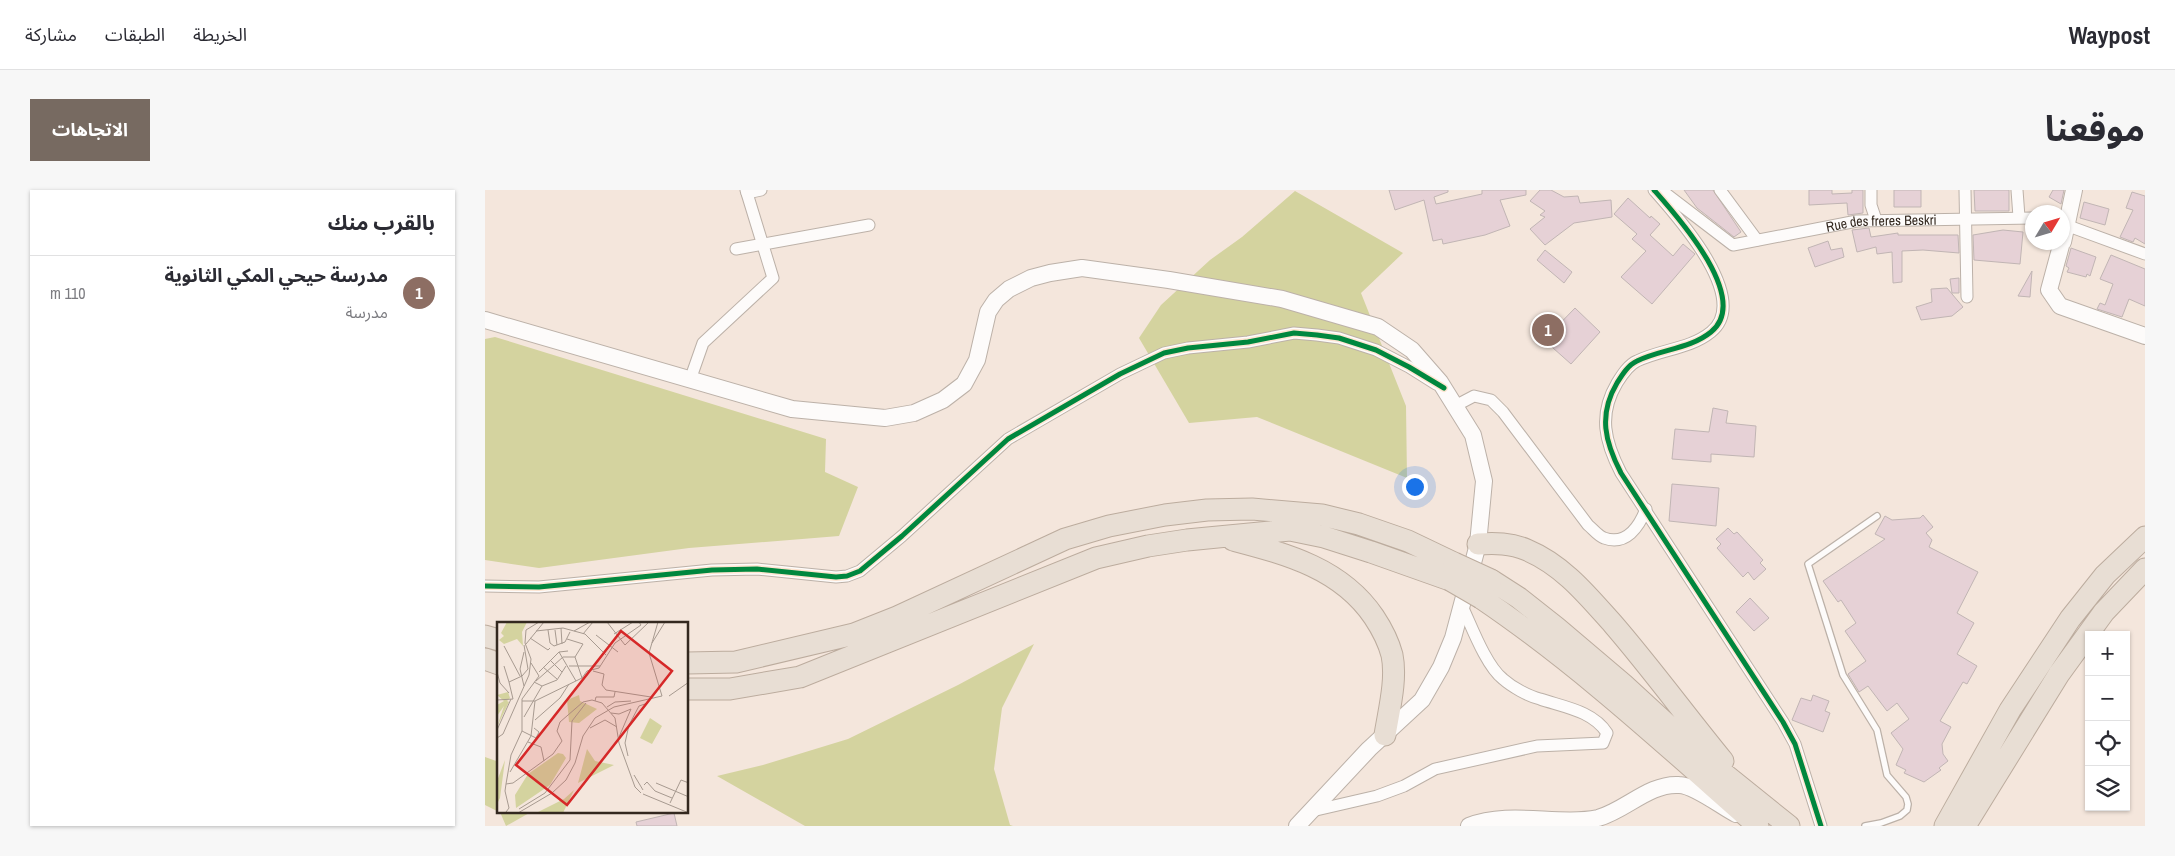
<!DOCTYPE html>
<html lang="ar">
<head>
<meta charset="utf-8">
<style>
	:root { --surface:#fff; --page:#f7f7f7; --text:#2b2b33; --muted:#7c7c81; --line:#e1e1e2; --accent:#776a61 }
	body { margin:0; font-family:"Archivo Narrow","Noto Sans Arabic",sans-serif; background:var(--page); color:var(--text); direction:rtl }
	.controls { position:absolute; right:15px; bottom:15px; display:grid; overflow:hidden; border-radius:0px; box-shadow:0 1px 4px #0004 }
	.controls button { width:45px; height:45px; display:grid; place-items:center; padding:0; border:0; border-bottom:1px solid var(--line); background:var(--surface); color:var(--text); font:25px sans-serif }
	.compass { position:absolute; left:1540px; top:15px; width:45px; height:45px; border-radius:50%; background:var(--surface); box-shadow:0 1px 4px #0004; rotate:52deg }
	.you { position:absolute; left:929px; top:296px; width:18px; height:18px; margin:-12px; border:4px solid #fff; border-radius:50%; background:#1a73e8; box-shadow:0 0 0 8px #1a73e833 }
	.badge { display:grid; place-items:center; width:32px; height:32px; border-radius:50%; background:var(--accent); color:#fff; font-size:16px; font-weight:700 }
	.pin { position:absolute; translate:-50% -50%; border:2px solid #fff; box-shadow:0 1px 5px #0006 }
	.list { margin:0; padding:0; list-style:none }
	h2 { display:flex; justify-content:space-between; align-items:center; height:65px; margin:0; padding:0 20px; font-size:21px }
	h2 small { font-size:16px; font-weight:400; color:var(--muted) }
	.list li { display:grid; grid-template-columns:32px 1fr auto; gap:15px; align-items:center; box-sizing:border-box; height:75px; padding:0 20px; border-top:1px solid var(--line) }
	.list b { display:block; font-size:19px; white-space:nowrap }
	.list p { margin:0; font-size:16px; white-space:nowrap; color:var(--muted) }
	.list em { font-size:16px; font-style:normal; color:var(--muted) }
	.icon { flex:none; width:28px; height:28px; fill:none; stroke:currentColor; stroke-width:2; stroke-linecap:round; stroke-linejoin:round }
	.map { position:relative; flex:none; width:1660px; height:636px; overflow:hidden; direction:ltr; border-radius:0px }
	header { display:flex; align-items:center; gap:30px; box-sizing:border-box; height:70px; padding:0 25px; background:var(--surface); border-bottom:1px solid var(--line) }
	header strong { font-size:24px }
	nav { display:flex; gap:28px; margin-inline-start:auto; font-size:18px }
	.intro { display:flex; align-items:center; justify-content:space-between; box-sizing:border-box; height:120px; padding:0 30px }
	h1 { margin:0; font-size:35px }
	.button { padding:12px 22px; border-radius:0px; background:var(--accent); color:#fff; font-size:18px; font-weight:700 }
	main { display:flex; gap:30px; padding:0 30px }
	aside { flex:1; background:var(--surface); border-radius:0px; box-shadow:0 1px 4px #0004 }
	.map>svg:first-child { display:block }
</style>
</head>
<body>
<header>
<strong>Waypost</strong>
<nav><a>الخريطة</a><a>الطبقات</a><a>مشاركة</a></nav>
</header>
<div class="intro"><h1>موقعنا</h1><a class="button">الاتجاهات</a></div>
<main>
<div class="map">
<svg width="1660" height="636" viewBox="0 0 1660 636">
	<rect width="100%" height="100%" fill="#f4e6dc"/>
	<path fill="#d4d39f" d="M810 1 918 63 876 103 921 216 922 288 772 227 704 233 654 148 676 115 725 70 757 47Z
		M10 147 341 249 340 282 373 297 354 346 204 358 54 378 0 370V149Z
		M549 454 517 518 509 579 525 635 528 636H320L232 586 278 575 363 549 473 495Z
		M0 567 14 572V622L0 615Z
		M15 622H46L21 636Z"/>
	<path fill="#e6d1d6" stroke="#c1b5b4" d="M904 0H963V2L949 7 951 14 997 4V0H1041V5L1015 10 1025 36 1000 45 958 54 957 49 948 51 939 10 910 20Z
		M1055 0H1066L1079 7 1093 6 1095 13 1126 10 1127 27 1089 33 1060 55 1045 39 1060 27 1055 25 1060 21 1045 11Z
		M1199 0H1228L1256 42 1249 47 1212 18Z
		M1324 0H1347V4L1367 3V0H1378V23L1363 25 1362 13 1324 15Z
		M1409 0H1436V17H1409Z
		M1489 0H1524V21H1490Z
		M1568 0H1579L1576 14 1564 7Z
		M1647 2 1660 6V54L1650 48 1648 52 1635 47 1648 20 1641 18Z
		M1143 8 1165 28 1166 26 1175 34 1165 45 1188 66 1198 54 1210 64 1167 114 1136 87 1161 61 1147 49 1152 44 1129 24Z
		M1599 12 1624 19 1620 35 1595 28Z
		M1384 38 1386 47 1413 43V45H1473L1474 63 1438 60 1417 61V92L1408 93 1407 62 1392 64 1391 57 1372 62 1367 40Z
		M1518 40 1538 42 1535 74 1489 70 1488 45Z
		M1343 51 1346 60 1357 58 1359 67 1330 77 1323 58Z
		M1586 58 1611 67 1605 86 1602 84 1601 87 1582 82 1584 78 1581 76Z
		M1060 60 1087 82 1079 93 1052 70Z
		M1626 65 1660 79V116L1644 109 1637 127 1612 119 1615 113 1620 115 1628 94 1615 89Z
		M1547 81 1545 107 1533 106Z
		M1474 88V103H1467L1465 89Z
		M1462 98 1478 117 1467 126 1436 130 1431 117 1447 112 1446 99Z
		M1090 118 1115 142 1086 174 1059 150Z
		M1228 218 1243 221 1241 233 1271 236 1269 267 1226 264V272L1187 269 1190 239 1224 242Z
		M1187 294 1234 298 1231 336 1184 331Z
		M1438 325 1448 337 1441 343 1447 350 1444 357 1493 382 1472 423 1489 433 1472 464 1492 476 1482 494 1478 492 1455 531 1466 537 1457 554 1458 564 1463 571 1454 578 1456 580 1439 592 1419 583 1421 580 1411 575 1418 559 1406 543 1424 529 1412 513 1402 521 1383 496 1374 502 1363 484 1381 471 1360 441 1371 433 1356 410 1353 412 1338 391 1400 349 1390 344 1400 326 1407 330 1435 328Z
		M1243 338 1249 344 1252 342 1278 370 1275 373 1281 379 1269 390 1263 382 1258 387 1232 358 1236 354 1231 349Z
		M1265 408 1284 428 1269 441 1251 422Z
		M1328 505 1344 511 1340 521 1345 523 1338 542 1307 530 1316 508 1326 511Z
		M189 623 192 636H152L151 632Z"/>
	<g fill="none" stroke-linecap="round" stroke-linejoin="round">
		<defs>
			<path id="lane" d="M1380 636 1396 633 1415 626 1422 620 1423 614 1421 607 1402 585 1392 540 1358 485 1323 374 1392 326"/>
			<g id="street">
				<path d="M1169 0C1192 26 1267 109 1226 142 1205 159 1177 159 1152 171 1143 175 1137 185 1132 193 1113 225 1120 252 1136 283L1298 532 1310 554 1336 636"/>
				<path id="s1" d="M1176 0 1248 55 1372 31 1548 28"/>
				<path d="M1235 0 1272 50"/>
				<path d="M1386 0V15L1391 30"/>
				<path d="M1480 0 1482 107"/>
				<path d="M1532 0 1534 27"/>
				<path d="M262 3 276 0"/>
				<path d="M1578 34 1660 64"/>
				<path d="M251 59 384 35"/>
				<path d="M205 190 218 153 288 88 261 0"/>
				<path d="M970 216 989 206 1006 210 1018 222 1103 335C1108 339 1113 346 1119 348 1141 356 1154 337 1161 319"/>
				<path d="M0 396 54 397 227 380 272 379 351 387 362 386 375 381 417 346 523 249 635 184 679 163 703 158 763 152 809 143 832 145 854 148 891 160 924 177 951 194"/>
				<path d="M827 621 892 606 919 596 950 579 1052 556 1118 553 1122 543C1108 521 1079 517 1055 509 1043 506 1027 497 1018 489 1001 476 986 435 977 416"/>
			</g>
			<path id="secondary" d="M1577 52 1564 100 1575 116 1660 146
				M1578 52 1589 0
				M0 130 307 219 400 228 429 223 458 210 479 194 492 170 503 122 511 110 524 99 546 88 565 83 597 78 684 90 797 109 893 137 927 160 955 192 988 245 999 291 993 354 968 448 956 477 937 510 884 559 812 636
				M984 636C1025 620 1072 636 1113 628 1140 621 1164 593 1194 595 1209 595 1237 617 1251 624"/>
			<path id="highway" d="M748 350C801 364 856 378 889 427 897 439 903 450 907 465 912 489 904 520 900 545
				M993 354C1010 353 1026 353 1042 360 1078 375 1103 406 1128 434 1166 478 1201 526 1238 571
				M1006 390 1034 408 1072 438 1138 494 1212 562 1304 636
				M996 408C1095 475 1183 557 1273 636
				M0 446 14 450
				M0 469 14 474
				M202 473 251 472 369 444 412 427 580 349 624 336 680 325 722 320 767 319 837 325 874 334 923 351 969 373
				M202 499H245L315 487 611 368 663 356 702 350 805 340 839 347 886 362 965 390
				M1460 636 1525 520 1585 429 1620 385 1660 347
				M1480 636 1574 484 1619 422 1660 379"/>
		</defs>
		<use href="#lane" stroke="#bcb1a8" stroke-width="8"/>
		<use href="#street" stroke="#bcb1a8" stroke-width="13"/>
		<use href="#secondary" stroke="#bcb1a8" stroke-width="18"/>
		<use href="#highway" stroke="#bcac9e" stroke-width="23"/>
		<use href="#lane" stroke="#fdfbfa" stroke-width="5.5"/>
		<use href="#street" stroke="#fdfbfa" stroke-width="11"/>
		<use href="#secondary" stroke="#fdfbfa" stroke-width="16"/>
		<use href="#highway" stroke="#e8ded4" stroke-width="21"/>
		<defs>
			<path id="highway-bridge" d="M969 373 1006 390
				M965 390 996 408"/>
		</defs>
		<use href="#highway-bridge" stroke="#bcac9e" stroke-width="23" stroke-linecap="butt"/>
		<use href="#highway-bridge" stroke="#e8ded4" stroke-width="21"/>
		<defs>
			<path id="cycleway" d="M1169 0C1192 26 1267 109 1226 142 1205 159 1177 159 1152 171 1143 175 1137 185 1132 193 1113 225 1120 252 1136 283L1298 532 1310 554 1336 636
				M0 396 54 397 227 380 272 379 351 387 362 386 375 381 417 346 523 249 635 184 679 163 703 158 763 152 809 143 832 145 854 148 891 160 924 177 959 198"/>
		</defs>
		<use href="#cycleway" stroke="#fee5d1" stroke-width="8"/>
		<use href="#cycleway" stroke="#00873e" stroke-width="5"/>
	</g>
	<g text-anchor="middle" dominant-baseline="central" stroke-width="5" stroke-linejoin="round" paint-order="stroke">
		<g font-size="14" fill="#33281f" stroke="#fee5d1">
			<text stroke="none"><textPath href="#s1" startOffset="241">Rue des freres Beskri</textPath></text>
		</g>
	</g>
	<g transform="translate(12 432)">
		<rect width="191" height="191" fill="#f4e6dc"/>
		<path d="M10 0H30L25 10 26 24 20 17 7 22 2 18 7 14 4 11ZM11 70 13 76 10 79 12 80 0 105 7 84 0 94V83L7 79 0 73ZM82 73 83 79 100 87 82 101 72 100 70 78ZM153 96 165 104 155 122 143 116ZM90 127 98 139 117 143 81 161ZM61 131 66 132 69 136 53 163 19 186 18 173 31 152ZM8 138 3 176 0 182V159ZM77 168 66 191H39L67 177Z" fill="#d4d39f"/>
		<path fill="none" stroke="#a79a90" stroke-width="1" d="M57 0H75M110 0 128 23 152 0M64 6 65 22M51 8 53 21 57 24M58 8 60 23M39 9 66 6 88 12 109 33M77 9 93 0M86 12 96 0M117 12 136 0M99 13 121 30M33 16 51 28 53 26M70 17 86 22 78 35M155 21 168 0M29 22 47 0M7 24 23 54M57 24 68 20 73 10M27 30 23 47 27 64M62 30 79 59M78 35 85 56M53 38 65 50M34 41 42 54 25 77V109L14 133 9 162 16 161 56 132 65 119 60 109 63 100 86 80 95 78 105 81 118 96 122 121 138 165 144 171M7 44 12 60M72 44H103M46 45 60 57M96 49 107 52 105 63 109 68 154 75M0 50 3 61 12 71M42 50 62 30 71 29M39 59 66 35H78M37 60 45 64 60 58 69 44M172 74 192 60M0 78 16 77 12 60 25 54 31 47 27 23M25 79H38L85 56 90 49 102 46 118 21 144 3 142 0M98 79 99 75H117L118 70M110 85 118 80 134 79M114 91 122 92 134 87M27 95 45 64M38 98 63 76 72 62M93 106 108 98 120 105M0 108 14 77M25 109 39 116M122 115 134 87M0 116 6 112 32 53 34 37 28 21 29 8 42 0M31 120 44 125 47 139M36 122 42 110 37 106M131 134 128 121 132 103 142 84 151 81M13 150 34 114 38 79M137 153 146 168M159 161 192 175M9 162 8 169 12 186 9 190M147 163 150 160 158 169 175 176M146 172 192 191M173 181 184 158 192 161M22 187 48 171 73 138 75 99 89 81M21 191 55 171 69 158 78 141 86 114 98 96 117 85 165 74 152 31 161 0"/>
		<path fill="#d62828" fill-opacity="0.15" stroke="#d62828" stroke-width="2.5" d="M124 9 175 49 70 183 19 143Z"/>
		<rect width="191" height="191" fill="none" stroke="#33281f" stroke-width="2.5"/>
	</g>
</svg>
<div class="controls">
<button>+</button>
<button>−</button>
<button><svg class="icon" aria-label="locate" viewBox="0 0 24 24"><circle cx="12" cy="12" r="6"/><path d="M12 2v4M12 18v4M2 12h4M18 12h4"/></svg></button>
<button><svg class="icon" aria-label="layers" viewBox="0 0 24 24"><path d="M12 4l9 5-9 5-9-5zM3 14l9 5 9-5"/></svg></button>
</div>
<svg class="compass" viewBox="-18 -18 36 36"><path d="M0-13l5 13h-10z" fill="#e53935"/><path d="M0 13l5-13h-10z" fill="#7c7c81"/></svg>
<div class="you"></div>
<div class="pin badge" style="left:1063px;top:140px;background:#8d6e63">1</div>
</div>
<aside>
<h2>بالقرب منك<small></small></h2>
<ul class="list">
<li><span class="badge" style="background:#8d6e63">1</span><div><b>مدرسة حيحي المكي الثانوية</b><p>مدرسة</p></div><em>110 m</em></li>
</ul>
</aside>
</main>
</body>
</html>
